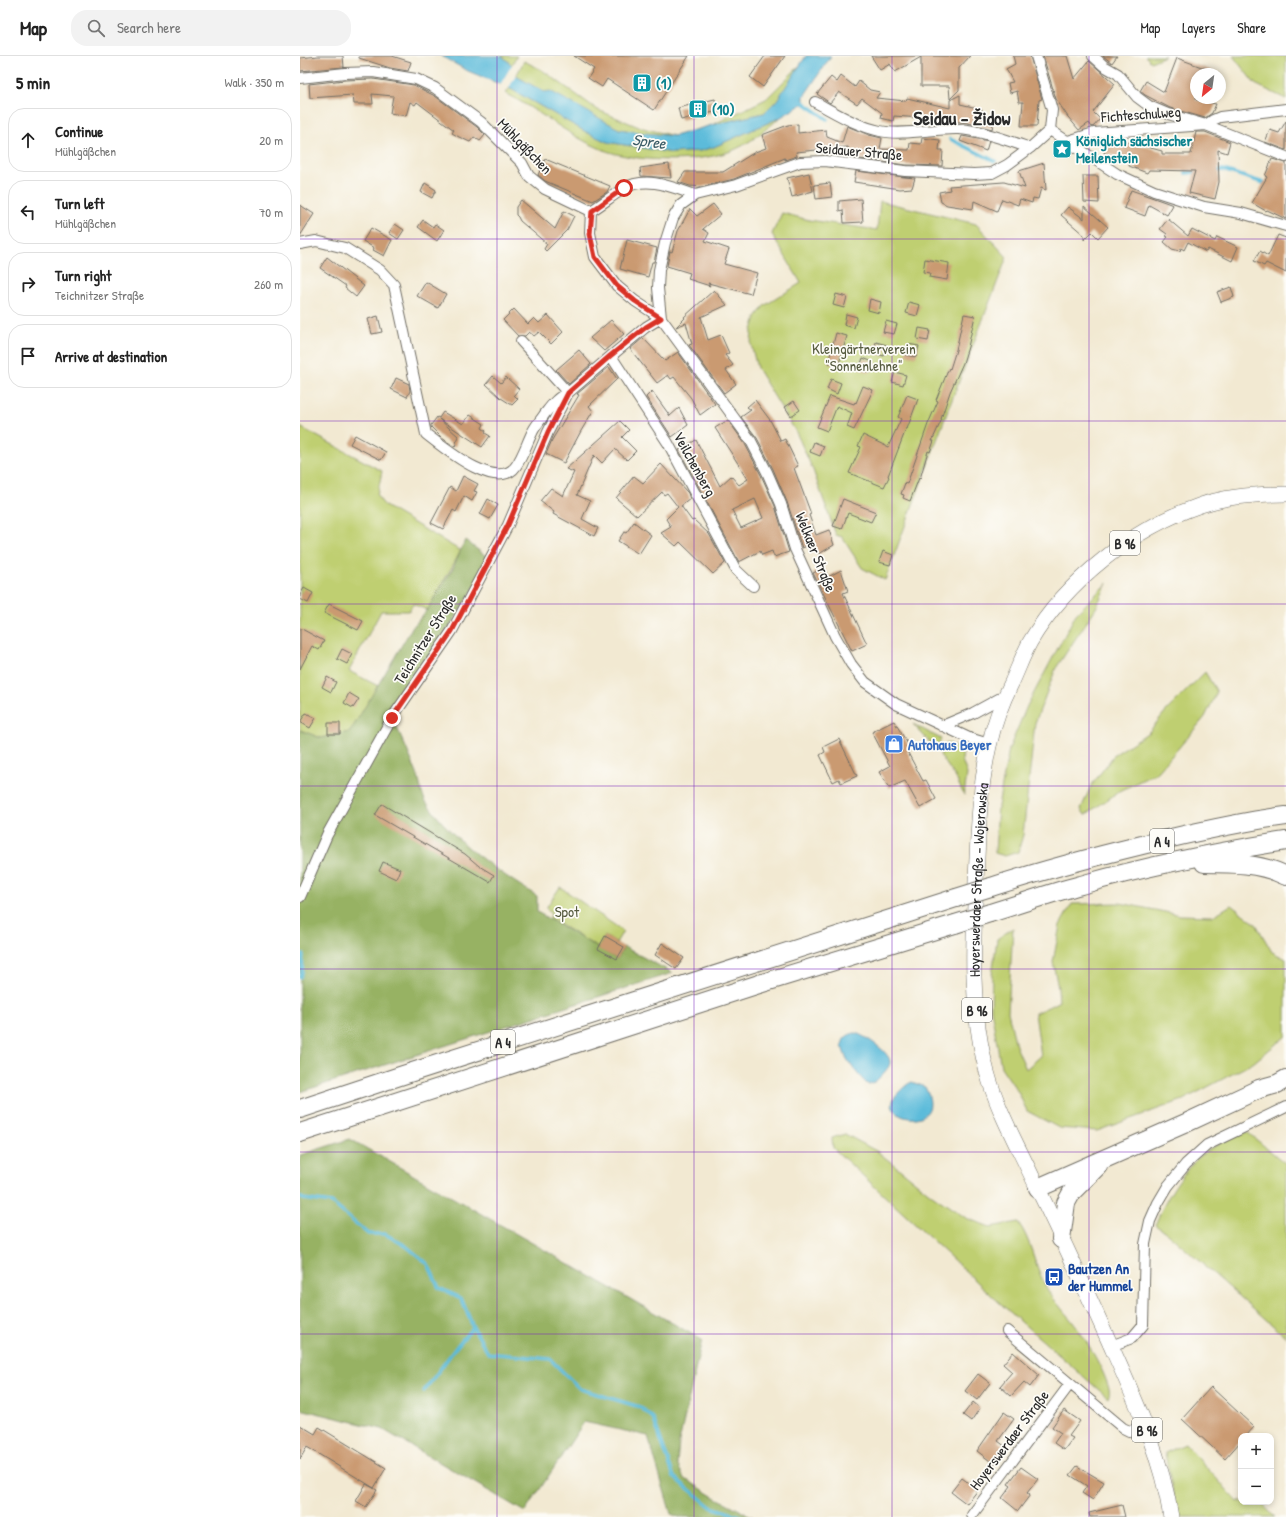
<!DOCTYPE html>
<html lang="en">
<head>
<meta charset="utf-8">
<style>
	:root { --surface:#fff; --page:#f2f2f2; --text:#222; --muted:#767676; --line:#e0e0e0 }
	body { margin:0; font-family:"Patrick Hand",sans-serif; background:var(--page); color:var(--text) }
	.controls { position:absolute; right:12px; bottom:12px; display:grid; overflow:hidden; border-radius:8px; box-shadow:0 2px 6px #0003 }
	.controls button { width:36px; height:36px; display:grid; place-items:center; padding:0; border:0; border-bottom:1px solid var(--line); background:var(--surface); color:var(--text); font:20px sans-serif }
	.compass { position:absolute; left:890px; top:12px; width:36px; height:36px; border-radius:50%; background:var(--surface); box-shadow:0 2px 6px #0003; rotate:209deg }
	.stop { position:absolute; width:12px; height:12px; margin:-9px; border:3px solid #d93025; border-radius:50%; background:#fff }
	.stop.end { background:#d93025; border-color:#fff; box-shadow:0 1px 4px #0008 }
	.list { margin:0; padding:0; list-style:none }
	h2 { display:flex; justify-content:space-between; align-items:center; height:52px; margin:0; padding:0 16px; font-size:17px }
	h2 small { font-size:13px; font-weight:400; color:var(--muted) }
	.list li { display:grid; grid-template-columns:26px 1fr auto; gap:12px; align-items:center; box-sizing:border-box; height:64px; margin:0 8px 8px; padding:0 8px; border:1px solid var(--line); border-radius:16px }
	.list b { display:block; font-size:15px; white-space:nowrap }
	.list p { margin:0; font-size:13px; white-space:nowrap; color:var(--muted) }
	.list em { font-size:13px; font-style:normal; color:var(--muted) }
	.icon { flex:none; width:22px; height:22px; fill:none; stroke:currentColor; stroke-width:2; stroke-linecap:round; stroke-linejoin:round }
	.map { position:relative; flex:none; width:986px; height:1461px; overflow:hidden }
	header { display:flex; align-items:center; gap:24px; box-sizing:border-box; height:56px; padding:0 20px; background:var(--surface); border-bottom:1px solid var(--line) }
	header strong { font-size:19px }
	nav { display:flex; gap:22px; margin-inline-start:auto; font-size:14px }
	.search { width:280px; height:36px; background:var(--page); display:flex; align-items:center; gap:10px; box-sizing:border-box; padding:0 14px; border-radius:16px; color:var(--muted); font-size:15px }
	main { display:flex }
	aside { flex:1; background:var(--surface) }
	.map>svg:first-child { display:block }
</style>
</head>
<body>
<header>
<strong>Map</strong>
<div class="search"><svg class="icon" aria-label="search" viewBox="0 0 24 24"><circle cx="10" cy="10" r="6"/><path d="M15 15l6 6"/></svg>Search here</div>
<nav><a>Map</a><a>Layers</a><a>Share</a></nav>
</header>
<main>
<aside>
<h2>5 min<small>Walk · 350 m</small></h2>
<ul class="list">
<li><svg class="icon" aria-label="ahead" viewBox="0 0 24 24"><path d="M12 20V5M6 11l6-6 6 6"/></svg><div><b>Continue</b><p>Mühlgäßchen</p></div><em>20 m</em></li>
<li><svg class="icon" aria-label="left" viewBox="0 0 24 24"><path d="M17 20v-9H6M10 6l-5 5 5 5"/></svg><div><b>Turn left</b><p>Mühlgäßchen</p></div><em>70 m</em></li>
<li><svg class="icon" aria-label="right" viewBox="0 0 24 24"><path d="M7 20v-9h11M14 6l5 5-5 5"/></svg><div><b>Turn right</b><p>Teichnitzer Straße</p></div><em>260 m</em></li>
<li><svg class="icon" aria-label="arrive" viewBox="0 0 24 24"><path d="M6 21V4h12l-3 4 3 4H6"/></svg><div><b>Arrive at destination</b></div></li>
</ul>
</aside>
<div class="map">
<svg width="986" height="1461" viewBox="0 0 986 1461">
	<rect width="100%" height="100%" fill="#fdfcf7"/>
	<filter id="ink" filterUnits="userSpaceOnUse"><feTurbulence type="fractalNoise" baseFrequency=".025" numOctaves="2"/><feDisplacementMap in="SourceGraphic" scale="8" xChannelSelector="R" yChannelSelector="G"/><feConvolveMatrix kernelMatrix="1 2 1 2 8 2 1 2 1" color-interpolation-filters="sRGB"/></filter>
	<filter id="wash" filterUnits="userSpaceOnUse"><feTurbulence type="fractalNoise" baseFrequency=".012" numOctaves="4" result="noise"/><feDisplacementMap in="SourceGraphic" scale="16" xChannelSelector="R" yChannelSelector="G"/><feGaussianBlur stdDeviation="0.9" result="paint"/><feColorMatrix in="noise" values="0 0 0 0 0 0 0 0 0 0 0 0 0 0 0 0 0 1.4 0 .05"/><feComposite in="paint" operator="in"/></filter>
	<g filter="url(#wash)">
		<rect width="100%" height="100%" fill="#f2e9d2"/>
		<path fill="#bfcf71" stroke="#757d4e" d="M202 0H217L212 9Z
			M845 0H865L851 6Z
			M933 0H986V43L955 28Z
			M224 5 242 14 298 54 339 71 374 80 344 77 319 73 244 36 216 20Z
			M504 5 477 44 464 57 412 69 466 43Z
			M209 32 286 76 307 86 373 97 400 95 414 91 481 61C468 71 452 86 436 93 404 108 334 107 301 93 267 79 239 54 206 38Z
			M580 145 676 168 707 201 648 354 585 524 562 512 542 481 536 479 513 414 496 376 457 312 451 288 452 274 456 261 464 250 501 227 472 178 482 157 509 164 577 174Z
			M0 371 82 415 77 440 85 450 161 495 127 554 113 548 109 555H81L49 615 78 630 50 676 21 682 0 674Z
			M807 527 796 552 756 612 735 667 723 779 718 796 705 800 695 797 698 750 709 693 727 650 776 558Z
			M905 616 917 636 905 661 858 716 820 735 785 759 781 753 791 730 814 699 849 676 865 656Z
			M613 668 641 683 636 693Z
			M647 686 663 695 662 704 667 718 664 739 656 722 640 699Z
			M260 831 323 875 316 887 305 880 298 892 250 862 251 858 246 852Z
			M820 847 880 859 913 860 931 849 956 868 972 896 986 903V980L953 1007 883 1044 797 1075 759 1072 727 1055 718 1036 701 1011 691 953 692 919 697 883 713 872 708 956 716 990 726 1013 741 1000 735 957 759 946 758 932 753 906 760 869 772 848Z
			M947 1076 986 1108V1281L867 1177 855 1169C865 1144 883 1113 905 1096 915 1088 936 1081 947 1076Z
			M545 1078 578 1096 632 1139 666 1162 690 1171 718 1166C731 1184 734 1207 744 1227 753 1246 769 1259 780 1276 790 1290 805 1317 809 1333 810 1336 809 1339 808 1342L702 1249 533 1092 532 1082Z
			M885 1388 938 1446 941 1444V1446H960L975 1461H878L865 1397Z"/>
		<path fill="#97b263" stroke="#616e47" d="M165 484 190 503 172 535 92 662C102 681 110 701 118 720 120 728 121 737 125 744 150 783 198 816 237 840V856L317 903 324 891 373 917 0 1036V674L21 682 50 676 112 572 127 554 153 512Z
			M50 1083 402 1284 379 1386 377 1408 384 1422 413 1440 453 1461H379L371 1458 348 1380 284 1366 225 1456 82 1373 0 1353V1099Z"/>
		<path fill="#5cbbda" stroke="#447382" d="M141 0H202L212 9 216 20 244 36 250 35 319 73 344 77 374 80 412 69 464 57 477 44 506 0H531L504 40V47L481 61 414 91 400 95 373 97 307 86 286 76 209 32 168 15Z
			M555 977C564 979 590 996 590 1006 590 1011 585 1015 582 1019 577 1024 574 1028 567 1028 557 1018 525 983 555 977Z
			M612 1026 625 1031C650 1078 571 1065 598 1037 602 1033 606 1028 612 1026Z"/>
		<path fill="#f2e9d2" d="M213 7 217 17 208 34 200 29Z"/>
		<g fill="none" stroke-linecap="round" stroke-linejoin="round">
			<path stroke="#5cbbda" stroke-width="3.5" d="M500 44 527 63
				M650 83 695 105
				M915 115 923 114 967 128
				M886 117 899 116
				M0 897 3 899 2 917 0 921
				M0 1141 3 1143 32 1147 68 1178H85L106 1190 128 1208 139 1232 161 1242 173 1271 188 1297 250 1303 280 1333 340 1351 353 1362 374 1421 411 1451 443 1461
				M124 1335 157 1290 173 1271"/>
		</g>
		<g id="blocks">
			<path fill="#ca9a71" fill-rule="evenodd" d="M18 0H43L44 11 0 15V2Z
				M59 0H92L111 6 108 15 90 12 59 2Z
				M274 0H389L354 54 307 23 302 31 288 22 294 13Z
				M465 0H485L463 31 450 21Z
				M571 0H670L659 12V34L650 43 649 30H621V1L595 16 590 8 580 14Z
				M713 0H730L742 43 739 44 737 70H721L723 46H719L717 35 710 37 708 27 713 26 706 13 715 8Z
				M743 0H767L774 23 789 5 815 28 793 56 800 63 794 70 792 71 789 67 779 74 768 61 756 43Z
				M803 0H817L812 7Z
				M877 2 918 17 896 18V44L916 48 912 57 905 62 870 52 845 39 840 35 846 25 864 36Z
				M541 20 555 31 559 25 570 34 580 36 576 42 606 45 607 42 650 52V44L660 39V48L682 53 680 61 694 64 692 73 668 67 620 61V62L594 60 593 65 581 62 582 57 562 42 557 48 539 36 530 47 517 38 531 21 537 26Z
				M73 23 114 29 123 34 135 40 177 71 185 79 180 85 174 81 170 86 159 81 152 77 154 74 117 46 115 49 110 46 106 60 90 57 93 40 72 38 73 48H54L53 39 10 42 9 28 45 24Z
				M415 43 418 55 381 64 378 52Z
				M986 65V94L965 86 970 74 979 77Z
				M498 68V77L526 74 527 81 542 87 547 70 569 79 582 82 580 93 609 94 610 87 621 88 622 82 640 84 639 94H643L642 110 606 109 551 102 548 91 496 96 497 100 485 104V102L434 123 402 131 390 130 378 126 385 116H423L455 96 466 92 462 79 488 69Z
				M896 76H905L930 86 927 97 918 94 919 126 915 143 889 137 895 115 849 114 847 117 829 110 830 104 804 97 808 84 824 89 825 86 831 88 832 87 862 95V98H891Z
				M662 80 689 85 686 95 660 85Z
				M245 103 310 130 307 136 293 145 245 125 238 119Z
				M972 103 986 107V163L967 154 966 155 952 147 967 121 965 120Z
				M744 107 746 134 741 132 738 143 733 142 732 147 720 143 718 149 702 143 697 155 674 145 673 153 647 149 641 146 639 136 650 134 649 130 704 126 725 132 719 115Z
				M369 108 371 122 341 120 340 112Z
				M556 115 604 121 615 122 612 132 600 133 554 126Z
				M509 117 513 135 492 141 487 122Z
				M783 120H798L799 147 784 146Z
				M125 127 136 134 132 142 121 136Z
				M530 127 532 141 516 143 514 129Z
				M831 134 865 146 873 149 867 159 849 149 845 160 824 152Z
				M561 143 563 166 544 167 543 154 539 155V145Z
				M221 144 255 173 264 155 274 160 267 174 246 195 244 193 247 188 220 165 218 161 216 159V151Z
				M413 148 421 158 403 173 409 177 405 185 429 193 424 208 457 217 451 238 408 227 410 230 388 223 390 217 367 210 370 195 372 196 378 175 390 153 397 160Z
				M0 149 14 158 0 180Z
				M784 150 808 171 798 182 792 176 784 184V179L761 159 768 151 784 163Z
				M868 163 888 180 892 173 915 185 917 181 938 191 932 205 908 193 906 196 888 186 884 194 881 192 880 195 872 193 864 186 868 181 866 180 867 178 860 173Z
				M123 164 133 171 135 168 144 174 137 185 118 171Z
				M95 168 104 174 98 183 89 177Z
				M71 172 92 184 84 200 73 194 74 192 63 185Z
				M978 179 986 182V217L966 207 964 210 954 205 960 195 968 200Z
				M327 184 357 192 354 206H352L348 221 320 213Z
				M27 201 64 230 56 241 45 232 46 230 20 212Z
				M625 203 649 207 647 224 629 221 630 217 623 216Z
				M126 226 146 238 138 252 117 240Z
				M931 231 934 241 921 246 917 236Z
				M414 234 427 249 401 261 408 284 421 279 429 297 425 299 433 309 426 314 436 328 424 337 389 289 392 288 386 267 376 271 385 262 384 261Z
				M536 238 547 241 544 252 533 249Z
				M570 243 581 246 579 257 568 254Z
				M609 246 620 249 617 260 606 257Z
				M214 253 228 268 234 262 239 267 248 259 263 276 251 288 239 276 234 280 229 276 225 280H218L203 264Z
				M546 258 557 261 554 272 544 269Z
				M664 258 675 260 668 291 663 307 650 336 641 363H642L632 385H634L630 396 628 395 620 423 619 422 610 445 603 442 604 439 601 438 605 427 607 428 628 368 638 345 636 344 640 334 649 312 650 313 656 294Z
				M78 260 82 276 72 278 68 263Z
				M311 264 324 278 304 295 290 282Z
				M586 265 597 268 594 278 583 276Z
				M619 272 630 274 628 285 617 283Z
				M536 277 547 280 538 311 528 307Z
				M343 282 365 305 378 296 415 348 400 359 391 342 374 321 371 323 368 319 357 327 330 293Z
				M576 286 587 289 584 300 573 297Z
				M608 288 619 290 616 301 605 299Z
				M279 294 291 308 269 328 256 314Z
				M563 302 573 306 570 317 559 313Z
				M309 311 317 323 289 350 293 355 281 375 264 407 246 398 252 384 279 339 277 338Z
				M595 316 606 319 603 329 592 326Z
				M193 320 201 327 206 321 219 333 214 339 218 343 212 349 201 342 186 328Z
				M96 322 109 328 110 335 107 341 91 333Z
				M531 323 541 327 537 338 527 333Z
				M563 330 573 334 554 374 547 371 552 357 537 350 527 375 517 371 530 340 554 348 555 346 556 347Z
				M352 335 370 360 379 352 388 369 372 381 346 341Z
				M607 339 618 343 607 373H606L588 420 589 421 584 431 549 417 561 391 558 390 563 379 588 391 601 363 598 361Z
				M455 344 470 364 481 385 485 383 498 410 494 412 511 458 509 459 516 479 529 474 534 489 519 498 513 488 502 492 487 446 473 413 457 382 441 361 451 354 447 351Z
				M494 345 500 354 491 360 485 351Z
				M143 356 163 368 170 359 184 368 182 372 186 375 185 377 190 380 182 391 139 363 158 380 155 391 142 382 131 371V369L137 361 139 362Z
				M428 364 445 388 461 419 475 450 489 496 474 501 472 495 462 499 460 495 439 506 379 394 396 384 420 430 431 420 439 429 448 423 415 372ZM455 443 463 462 441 472 432 454Z
				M320 365 329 374 322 381 336 395 327 404 315 393 302 407 294 399 277 439 290 445 282 463 298 472 294 480 253 458 254 456 240 445 251 432 263 440 274 416 266 413Z
				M55 379 86 396 81 404 50 388Z
				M514 386 524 390 520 400 510 396Z
				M361 408 388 437 390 443 381 450 392 465 394 464 409 478 425 507 413 518 380 486 376 490 361 477 371 471 366 463 378 451 367 437 364 439 362 436 337 460 316 442 334 420 343 427Z
				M163 420 178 428 174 435 177 436 172 445 164 440 156 456 153 454 143 473 131 467 150 431 156 435Z
				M188 443 198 449 190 463 180 458Z
				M543 443 576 456 571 466 548 457 542 473 533 470Z
				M334 466 351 479 339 498 318 485 324 476 326 477Z
				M583 495 593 499 590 509 579 506Z
				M524 512 528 521 541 514 548 535 543 537 567 588 552 595 513 517Z
				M4 532 13 537 8 547 0 543V539Z
				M29 548 63 565 58 574 24 557Z
				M0 572 24 585 19 594 12 590 0 613Z
				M42 593 52 598 47 608 37 603Z
				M27 621 36 626 31 636 22 631Z
				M49 637 59 643 53 652 44 647Z
				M6 657 16 662 10 672 0 666Z
				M594 665 611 693 607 695 623 725 626 724 636 743 620 752 605 725 589 732 579 716 590 710 572 676Z
				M28 667H40V678H28Z
				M539 683 557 720 541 727 539 723 533 726 520 699 525 696 523 691Z
				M82 748 165 798 179 810 194 819 190 826 75 759Z
				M83 806 100 813 96 823 79 815Z
				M305 880 324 891 317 903 298 893Z
				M362 887 384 902 376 913 355 899Z
				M713 1296 739 1319 730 1331 724 1326 711 1340 700 1330 712 1316 703 1308Z
				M678 1318 690 1327 677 1344 665 1335Z
				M911 1331 954 1371 946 1380H941V1385L925 1403 882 1363Z
				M673 1346 680 1352 671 1365 663 1359Z
				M764 1354 780 1365 769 1380 773 1382 764 1394 754 1387 761 1377 752 1371Z
				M704 1356 714 1363 698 1385 706 1391 694 1408 677 1395Z
				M0 1369 15 1378 19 1371 86 1412 74 1432 7 1391 0 1403Z
				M777 1410 804 1426 793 1444 782 1437 787 1430 770 1419Z
				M721 1411 738 1423 727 1437 730 1439 718 1455 702 1442 711 1430 708 1428Z
				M662 1422 678 1434 667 1448 651 1436Z
				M66 1428 77 1434 66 1451 56 1445Z
				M822 1449 825 1461H790L789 1457Z"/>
		</g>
	</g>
	<g filter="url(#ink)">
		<use href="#blocks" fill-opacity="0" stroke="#716e65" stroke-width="1"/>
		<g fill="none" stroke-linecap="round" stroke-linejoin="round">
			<defs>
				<path id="street" d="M736 0 752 54 750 74
					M793 0 804 10 818 18 837 41 849 50 868 58 906 69 986 101
					M0 22 45 17 73 16 116 23 135 32 181 66 222 107 229 120 245 133 291 155
					M515 46C536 57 556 70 580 75 603 80 635 72 659 73 680 74 710 85 730 92
					M750 74 817 118 854 135 904 151 941 157 986 170
					M768 85 794 77 906 69 913 64 920 61 986 53
					M291 155 290 177 295 201 317 230 335 245 361 262 451 385 467 416 481 448 495 493 535 580 551 608 565 626 596 648 669 682 689 688
					M291 155C302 148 312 140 323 133 346 119 372 131 395 139
					M0 188 16 185 45 192 80 214 94 229 126 378C143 391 197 437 216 410 223 400 227 387 232 377 235 370 240 365 244 359 251 350 257 341 268 337L221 285
					M361 262 358 232 359 214 365 187 373 162 381 149 395 139 436 129 500 106 525 105 605 115 674 118 692 117 707 109 730 92 750 74
					M311 300 368 387 436 514 453 530
					M642 670 673 657 706 639
					M0 841 27 779 92 662 152 575 208 469 248 376 268 337 311 300 346 271 361 262
					M707 1275 823 1372 829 1375 847 1371
					M811 1290 832 1282 843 1269 845 1188 850 1165 858 1147 868 1130 886 1108 907 1089 986 1051
					M672 1459 770 1328"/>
				<g id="primary">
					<path id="s1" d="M871 1461C861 1397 833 1339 807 1281 784 1230 761 1179 736 1129 719 1092 698 1056 687 1016 670 955 673 888 676 825 678 780 679 734 689 690 694 667 702 646 712 626 718 613 723 599 730 586 766 525 833 472 901 449 928 440 957 438 986 438"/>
				</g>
				<path id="highway" d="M904 807C931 807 961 807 986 820
					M691 831C749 812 808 797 867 783 906 774 946 765 986 760
					M690 857C720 848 750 837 781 829 848 810 917 796 986 785
					M0 1053 103 1019 656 842
					M0 1077 456 929 655 868
					M738 1132 886 1067 959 1033 977 1028 986 1023
					M761 1183 766 1147 772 1136 798 1110"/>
			</defs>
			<use href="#street" stroke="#716e65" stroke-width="12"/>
			<use href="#primary" stroke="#716e65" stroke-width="16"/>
			<use href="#highway" stroke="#716e65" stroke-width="20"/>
			<use href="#street" stroke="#fff" stroke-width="10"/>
			<use href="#primary" stroke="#fff" stroke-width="15"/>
			<use href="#highway" stroke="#fff" stroke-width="18"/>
			<defs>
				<path id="highway-bridge" d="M656 842 691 831
					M655 868 690 857"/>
			</defs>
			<use href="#highway-bridge" stroke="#716e65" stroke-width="20" stroke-linecap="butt"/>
			<use href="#highway-bridge" stroke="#fff" stroke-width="18"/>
		</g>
	</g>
	<g fill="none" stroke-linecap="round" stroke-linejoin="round" filter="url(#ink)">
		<path stroke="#d93025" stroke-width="5" d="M92 662 152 575 208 469 248 376 268 337 310 300 346 271 361 262 335 245 317 230 295 201 290 178 292 155 324 132"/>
	</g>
	<path fill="none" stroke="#7b2cbf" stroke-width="1" stroke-opacity="0.55" d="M197 0V1461M394 0V1461M592 0V1461M789 0V1461M0 183H986M0 365H986M0 548H986M0 730H986M0 913H986M0 1096H986M0 1278H986"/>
	<defs>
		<symbol id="building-square" viewBox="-11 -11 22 22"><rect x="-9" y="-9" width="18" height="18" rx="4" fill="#0f9aa8" stroke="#fdfcf7"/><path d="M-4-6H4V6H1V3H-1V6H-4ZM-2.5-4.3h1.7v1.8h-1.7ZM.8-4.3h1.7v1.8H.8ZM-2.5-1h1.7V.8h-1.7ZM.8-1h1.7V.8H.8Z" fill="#fff"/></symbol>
		<symbol id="sight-square" viewBox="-11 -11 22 22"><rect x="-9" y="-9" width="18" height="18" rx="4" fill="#0f9aa8" stroke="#fdfcf7"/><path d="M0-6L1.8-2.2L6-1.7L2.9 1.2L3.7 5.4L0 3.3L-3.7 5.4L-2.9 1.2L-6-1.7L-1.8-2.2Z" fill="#fff"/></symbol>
		<symbol id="shop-square" viewBox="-11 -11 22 22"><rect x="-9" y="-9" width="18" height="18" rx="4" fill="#3f7fe0" stroke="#fdfcf7"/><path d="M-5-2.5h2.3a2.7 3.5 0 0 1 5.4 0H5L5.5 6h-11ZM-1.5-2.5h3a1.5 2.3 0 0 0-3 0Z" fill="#fff"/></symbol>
		<symbol id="bus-square" viewBox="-11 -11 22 22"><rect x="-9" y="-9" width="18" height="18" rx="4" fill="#1a4fb4" stroke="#fdfcf7"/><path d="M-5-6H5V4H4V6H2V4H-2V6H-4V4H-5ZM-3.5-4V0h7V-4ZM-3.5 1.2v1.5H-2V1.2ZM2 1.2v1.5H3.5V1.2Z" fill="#fff"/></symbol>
	</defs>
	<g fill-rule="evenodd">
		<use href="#building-square" x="331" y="16" width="22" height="22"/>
		<use href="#building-square" x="387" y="42" width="22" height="22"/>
		<use href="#sight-square" x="751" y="82" width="22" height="22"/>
		<use href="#shop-square" x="583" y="677" width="22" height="22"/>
		<use href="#bus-square" x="743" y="1210" width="22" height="22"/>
	</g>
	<g text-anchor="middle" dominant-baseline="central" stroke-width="3.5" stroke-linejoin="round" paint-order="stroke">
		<g fill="#fdfcf7" stroke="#6a6a68" stroke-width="1">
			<rect x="810" y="475" width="30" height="24" rx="3"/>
			<rect x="850" y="773" width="24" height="24" rx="3"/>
			<rect x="662" y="942" width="30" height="24" rx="3"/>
			<rect x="191" y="974" width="24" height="24" rx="3"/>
			<rect x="832" y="1362" width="30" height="24" rx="3"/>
		</g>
		<g font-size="14" font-weight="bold" fill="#2b2b2b">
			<text x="825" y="487">B 96</text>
			<text x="862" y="785">A 4</text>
			<text x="677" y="954">B 96</text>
			<text x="203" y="986">A 4</text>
			<text x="847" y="1374">B 96</text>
		</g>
		<g font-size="15" font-weight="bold" fill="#0d838f" stroke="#fdfcf7" text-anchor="start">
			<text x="356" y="27">(1)</text>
			<text x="412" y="53">(10)</text>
			<text x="776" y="84">Königlich sächsischer<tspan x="776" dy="17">Meilenstein</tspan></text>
		</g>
		<g font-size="15" fill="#2b2b2b" stroke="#fdfcf7">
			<text transform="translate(841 58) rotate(-4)">Fichteschulweg</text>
			<text transform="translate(225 90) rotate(46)">Mühlgäßchen</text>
			<text transform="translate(559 95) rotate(5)">Seidauer Straße</text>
			<text transform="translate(395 408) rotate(61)">Veilchenberg</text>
			<text transform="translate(516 496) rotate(68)">Welkaer Straße</text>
			<text transform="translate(125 583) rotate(-58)">Teichnitzer Straße</text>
			<text stroke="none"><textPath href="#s1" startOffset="676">Hoyerswerdaer Straße - Wojerowska</textPath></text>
			<text transform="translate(709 1384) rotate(-53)">Hoyerswerdaer Straße</text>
		</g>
		<g font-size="15" fill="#575c40" stroke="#fdfcf7">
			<text x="564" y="292">Kleingärtnerverein<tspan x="564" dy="17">"Sonnenlehne"</tspan></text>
			<text x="267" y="855">Spot</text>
		</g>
		<g font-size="15" font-weight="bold" fill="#366cbe" stroke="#fdfcf7" text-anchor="start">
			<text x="608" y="688">Autohaus Beyer</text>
		</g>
		<g font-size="15" font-weight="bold" fill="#164399" stroke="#fdfcf7" text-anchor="start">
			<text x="768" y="1212">Bautzen An<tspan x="768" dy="17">der Hummel</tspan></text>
		</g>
		<g font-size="16" font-style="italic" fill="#3c5d68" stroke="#fdfcf7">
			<text transform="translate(349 85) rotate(8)">Spree</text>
		</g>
		<g font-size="19" font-weight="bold" fill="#2b2b2b" stroke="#fdfcf7">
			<text x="662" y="62">Seidau - Židow</text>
		</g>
	</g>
</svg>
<div class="controls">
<button>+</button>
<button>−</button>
</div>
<svg class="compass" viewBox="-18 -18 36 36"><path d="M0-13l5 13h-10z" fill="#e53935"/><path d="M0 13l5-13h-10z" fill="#767676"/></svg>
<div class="stop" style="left:324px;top:132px"></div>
<div class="stop end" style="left:92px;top:662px"></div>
</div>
</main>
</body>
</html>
